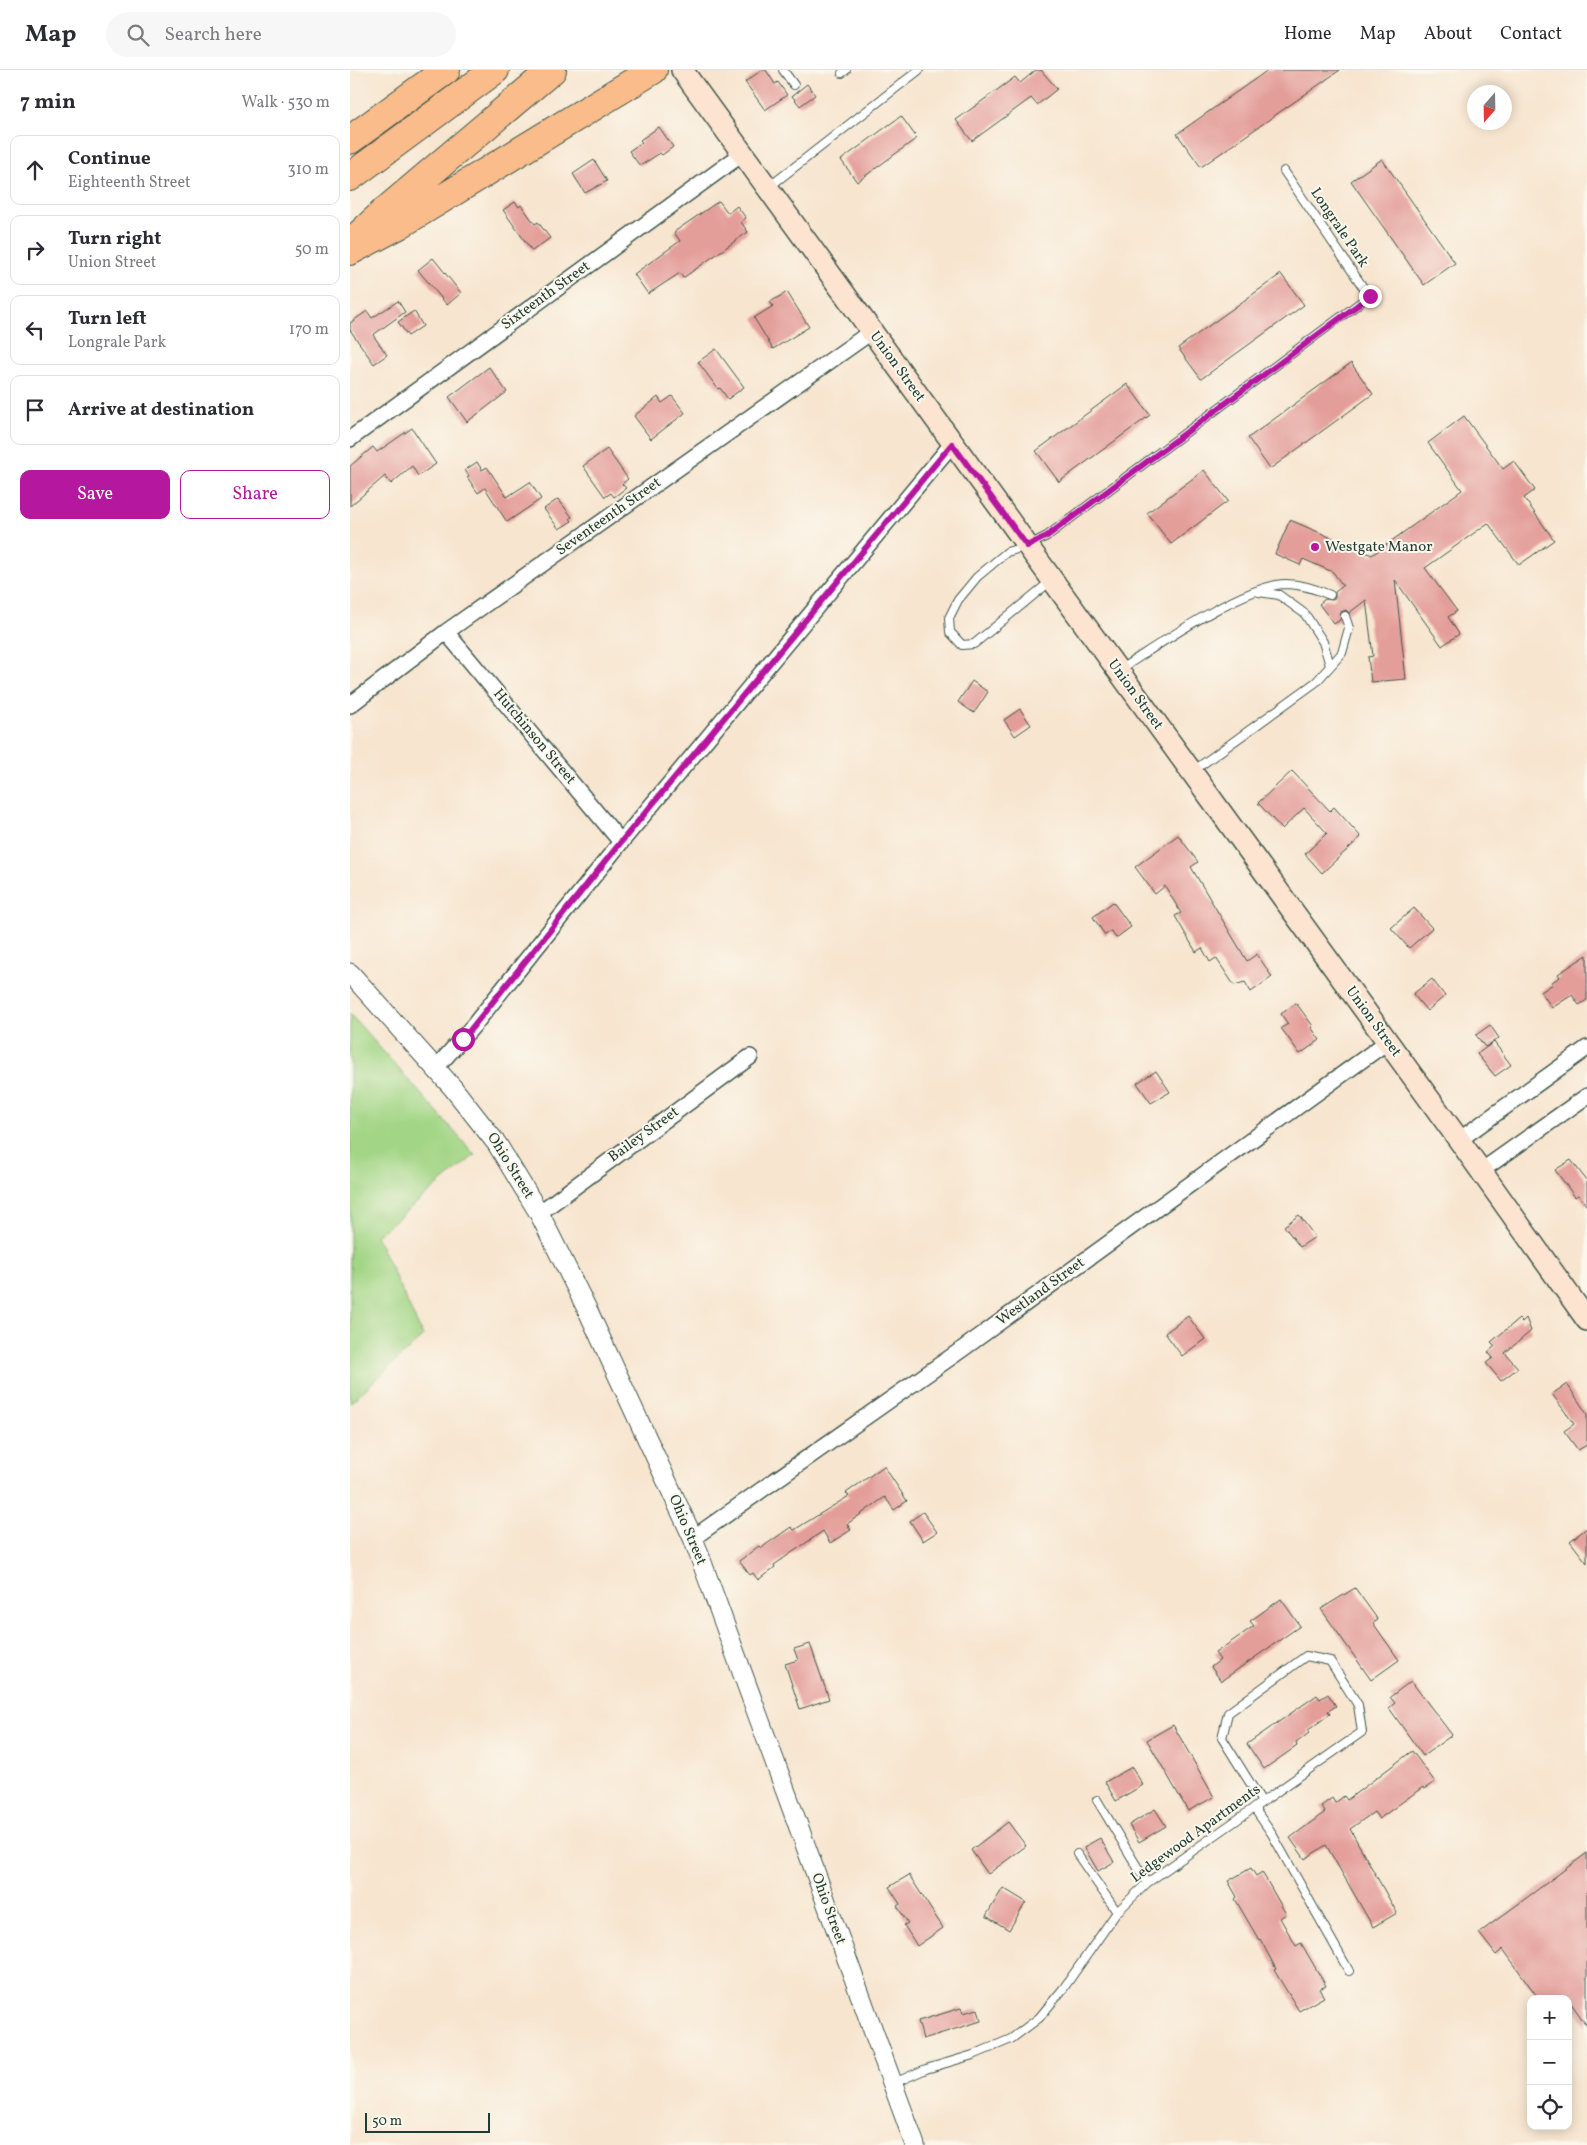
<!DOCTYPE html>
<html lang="en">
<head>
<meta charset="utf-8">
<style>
	:root { --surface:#fff; --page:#f7f7f7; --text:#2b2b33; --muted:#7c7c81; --line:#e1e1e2; --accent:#b5179e }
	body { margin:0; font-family:Vollkorn,serif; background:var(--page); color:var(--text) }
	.controls { position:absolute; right:15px; bottom:15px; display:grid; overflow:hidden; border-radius:10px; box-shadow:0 2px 12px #0003 }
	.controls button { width:45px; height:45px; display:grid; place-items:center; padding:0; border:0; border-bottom:1px solid var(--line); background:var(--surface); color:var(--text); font:25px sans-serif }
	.compass { position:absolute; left:1117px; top:15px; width:45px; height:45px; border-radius:50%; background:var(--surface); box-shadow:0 2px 12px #0003; rotate:200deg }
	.scale { position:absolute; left:15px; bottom:12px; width:125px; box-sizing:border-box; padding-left:5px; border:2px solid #1f3d34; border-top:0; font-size:14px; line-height:18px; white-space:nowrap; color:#1f3d34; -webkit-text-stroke:4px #fbf7ec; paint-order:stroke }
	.stop { position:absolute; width:15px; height:15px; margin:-11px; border:4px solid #b5179e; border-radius:50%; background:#fff }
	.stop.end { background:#b5179e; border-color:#fff; box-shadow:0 1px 5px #0008 }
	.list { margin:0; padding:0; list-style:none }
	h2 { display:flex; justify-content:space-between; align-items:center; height:65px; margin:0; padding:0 20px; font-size:21px }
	h2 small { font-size:16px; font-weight:400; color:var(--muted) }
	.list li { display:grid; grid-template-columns:32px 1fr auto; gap:15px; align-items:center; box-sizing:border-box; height:70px; margin:0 10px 10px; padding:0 10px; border:1px solid var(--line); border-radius:10px }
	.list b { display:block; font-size:19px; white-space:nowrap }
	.list p { margin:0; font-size:16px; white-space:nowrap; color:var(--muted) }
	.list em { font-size:16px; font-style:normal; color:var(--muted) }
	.actions { display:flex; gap:10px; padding:15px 20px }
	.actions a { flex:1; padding:11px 0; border:1px solid var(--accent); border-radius:10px; text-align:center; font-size:18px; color:var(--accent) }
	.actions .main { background:var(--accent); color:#fff }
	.icon { flex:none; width:28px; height:28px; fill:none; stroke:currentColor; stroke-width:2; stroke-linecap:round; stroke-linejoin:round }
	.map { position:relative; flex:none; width:1237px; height:2075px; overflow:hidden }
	header { display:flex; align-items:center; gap:30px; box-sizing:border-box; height:70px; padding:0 25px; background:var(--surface); border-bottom:1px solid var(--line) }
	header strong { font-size:24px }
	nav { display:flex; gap:28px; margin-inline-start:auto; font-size:18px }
	.search { width:350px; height:45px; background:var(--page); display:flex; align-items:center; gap:12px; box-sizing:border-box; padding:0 18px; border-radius:28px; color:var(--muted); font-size:19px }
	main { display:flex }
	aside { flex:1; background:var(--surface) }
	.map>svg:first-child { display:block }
</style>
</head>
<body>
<header>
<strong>Map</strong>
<div class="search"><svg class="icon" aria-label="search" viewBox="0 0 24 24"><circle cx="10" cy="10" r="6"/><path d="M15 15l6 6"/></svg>Search here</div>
<nav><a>Home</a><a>Map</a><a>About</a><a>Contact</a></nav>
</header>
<main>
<aside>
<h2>7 min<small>Walk · 530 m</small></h2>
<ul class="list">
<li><svg class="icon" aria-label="ahead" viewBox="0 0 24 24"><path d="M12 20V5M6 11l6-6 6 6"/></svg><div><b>Continue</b><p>Eighteenth Street</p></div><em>310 m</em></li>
<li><svg class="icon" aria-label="right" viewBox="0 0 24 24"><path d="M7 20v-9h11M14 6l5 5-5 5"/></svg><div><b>Turn right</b><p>Union Street</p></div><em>50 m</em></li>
<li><svg class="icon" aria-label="left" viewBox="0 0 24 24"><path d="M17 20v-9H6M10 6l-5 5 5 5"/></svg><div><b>Turn left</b><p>Longrale Park</p></div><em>170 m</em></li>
<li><svg class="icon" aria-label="arrive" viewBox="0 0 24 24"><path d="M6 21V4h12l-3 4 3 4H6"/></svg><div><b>Arrive at destination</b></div></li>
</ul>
<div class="actions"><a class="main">Save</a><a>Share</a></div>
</aside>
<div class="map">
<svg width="1237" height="2075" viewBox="0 0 1237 2075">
	<rect width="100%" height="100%" fill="#fbf7ec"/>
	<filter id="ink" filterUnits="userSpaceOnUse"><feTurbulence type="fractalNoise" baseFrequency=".02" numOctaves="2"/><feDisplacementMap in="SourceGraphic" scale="10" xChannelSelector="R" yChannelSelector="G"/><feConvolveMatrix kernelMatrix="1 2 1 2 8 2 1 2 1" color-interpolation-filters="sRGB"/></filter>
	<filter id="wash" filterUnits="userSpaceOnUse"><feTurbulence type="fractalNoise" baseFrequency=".0096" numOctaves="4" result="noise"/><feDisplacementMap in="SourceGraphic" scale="20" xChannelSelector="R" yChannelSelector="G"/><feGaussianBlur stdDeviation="1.12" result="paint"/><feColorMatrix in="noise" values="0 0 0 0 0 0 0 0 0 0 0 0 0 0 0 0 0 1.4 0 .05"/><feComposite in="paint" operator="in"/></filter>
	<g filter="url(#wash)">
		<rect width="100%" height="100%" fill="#f7e5cf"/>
		<path fill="#a2d585" stroke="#60895c" d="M0 944 125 1085 26 1166 73 1266 0 1333Z"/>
		<g id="blocks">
			<path fill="#e49e9a" d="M412 0H416L425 14 428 12 437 25 415 40 395 12Z
				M686 0H691L707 19 687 35 681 28 622 71 606 50 665 7 670 13Z
				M918 0H990L851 97 827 64Z
				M457 14 465 25 450 36 442 26Z
				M551 46 567 68 507 112 491 90Z
				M309 57 323 77 312 85 310 83 290 96 279 81 292 72 290 70Z
				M1032 89 1105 193 1074 215 1001 111Z
				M244 90 257 111 235 123 223 104Z
				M369 131 378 143 387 136 396 148 391 152 398 162 333 208 330 203 298 224 284 204 330 171 324 162Z
				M165 132 169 137 171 135 185 154 188 152 200 168 182 181 153 140Z
				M83 188 111 223 97 235 68 200Z
				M931 204 954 235 851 309 828 278Z
				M437 222 459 257 423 279 404 248 423 236 420 232Z
				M48 231 55 242 23 265 37 285 24 294 0 260V253L17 241 22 248Z
				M64 241 73 256 58 266 48 252Z
				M366 279 394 317 378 329 370 318 368 319 348 292Z
				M1001 293 1023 324 920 399 898 368Z
				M139 297 157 322 117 352 99 327Z
				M777 314 800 345 709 412 686 381Z
				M322 326 335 343 301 369 284 346 308 327 312 333Z
				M1114 346 1153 399 1164 391 1185 420 1174 428 1204 470 1169 495 1138 453 1075 498 1107 541 1098 547 1109 564 1092 576 1045 510 1056 609 1021 612 1018 587 1023 586 1016 530 999 543 996 540 991 542 990 550 984 554 969 534 975 529 983 530 985 527V522L993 516 983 502 953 489 950 495 925 484 940 450 1022 485 1112 420 1078 373Z
				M62 358 86 394 68 406 62 396 41 414 35 406 0 436V396L23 377 27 382Z
				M257 379 278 409 272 414 276 418 264 427 261 423 255 427 233 396Z
				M127 392 132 400 137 397 157 427 180 412 191 429 157 452 135 418 128 423 117 407 119 406 115 400Z
				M854 400 878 431 821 474 797 443Z
				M208 429 222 447 220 448 222 451 209 459 194 439Z
				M622 611 638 622 624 643 608 632Z
				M670 639 681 655 665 666 654 650Z
				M942 701 980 741 984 737 1011 767 972 803 955 784 977 763 954 738 932 759 908 733Z
				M828 765 848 792 841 797 897 891 907 884 922 907 901 922 895 912 884 915 866 888 860 892 852 878 846 882 825 846 831 843 815 816 805 824 785 797Z
				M763 832 781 857 766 868 761 861 755 865 743 847Z
				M1064 838 1082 858 1059 878 1041 858Z
				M1237 885V930L1229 935 1222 925 1202 938 1191 922 1203 914 1202 912 1210 907 1208 904Z
				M1082 909 1095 926 1077 941 1063 924Z
				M946 933 963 956 961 957 970 970 950 984 931 958 938 954 931 944Z
				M1140 955 1149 968 1135 977 1126 965Z
				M1144 972 1161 995 1145 1006 1127 984Z
				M806 1001 820 1022 801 1033 787 1013Z
				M1221 1090 1237 1111V1136L1228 1125 1225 1127 1205 1100Z
				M949 1145 965 1167 950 1177 934 1156Z
				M838 1246 855 1269 832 1286 815 1263Z
				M1176 1248 1181 1261 1155 1283 1168 1298 1151 1311 1136 1293 1143 1288 1138 1282 1145 1276 1141 1272 1169 1249 1172 1252Z
				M1217 1314 1237 1344V1375L1228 1380 1214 1361 1224 1354 1202 1324Z
				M534 1396 557 1431 544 1440 535 1427 497 1454 501 1460 480 1473 473 1461 424 1495 425 1497 408 1510 403 1503 400 1505 389 1491 409 1476 411 1478 441 1457 444 1460 499 1426 496 1423Z
				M573 1442 587 1462 573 1471 560 1451Z
				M1237 1458V1493L1220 1471Z
				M1005 1518 1028 1550 1023 1553 1049 1590 1021 1610 971 1539Z
				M931 1529 950 1556 871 1611 861 1597 870 1590 865 1583 904 1556 900 1551Z
				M460 1574 479 1629 450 1639 435 1594 448 1590 444 1579Z
				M1061 1611 1102 1665 1073 1686 1039 1638 1045 1633 1040 1627Z
				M978 1624 986 1636 978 1641 980 1644 957 1661 959 1663 946 1673 947 1676 914 1699 897 1674 967 1625 970 1629Z
				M823 1655 864 1727 838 1741 797 1670Z
				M1062 1681 1085 1712 1074 1719 1073 1717 1029 1749 1024 1742 1000 1759 1047 1843 1023 1857 976 1775 955 1789 940 1768 975 1742 971 1736 982 1728 985 1733 994 1726 997 1730Z
				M782 1697 793 1715 766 1731 755 1712Z
				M805 1739 816 1756 789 1772 779 1755Z
				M658 1752 676 1776 638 1804 621 1780Z
				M750 1768 764 1792 748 1801 734 1777Z
				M1237 1783V1956L1218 1929H1189L1153 1879 1146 1885 1129 1863Z
				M901 1798 906 1806 912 1802 936 1844 930 1848 946 1876 951 1873 976 1916 969 1919 974 1927 949 1941 924 1900 926 1899 910 1869 909 1870 885 1829 887 1827 878 1811Z
				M559 1805 593 1858 567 1876 554 1855 558 1853 547 1836 550 1834 539 1817Z
				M653 1818 676 1832 659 1860 636 1846Z
				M611 1938 613 1943 628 1939 631 1951 573 1969 568 1951Z"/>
		</g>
	</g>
	<g filter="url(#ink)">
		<use href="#blocks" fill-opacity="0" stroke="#3f564b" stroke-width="1"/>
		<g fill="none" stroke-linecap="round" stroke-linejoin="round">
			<defs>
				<path id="service" d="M433 0 444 15
					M492 3 496 0
					M419 117 569 0
					M702 510 624 574 612 575 600 562 599 548 608 530 627 507 657 482 677 476 697 466 1019 226 934 101
					M909 522 929 525 955 544 973 572 980 595
					M769 600C807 576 893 515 936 514 952 514 966 519 980 525
					M843 701 966 612 992 583 999 558 995 546
					M747 1730 797 1813
					M904 1738 922 1764 999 1901
					M727 1784 767 1842
					M542 2014 576 1999 623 1985 661 1969 689 1948 713 1919 767 1842 797 1813 1012 1662 1008 1635 980 1591 956 1586 878 1643 872 1668 912 1732"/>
				<path id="minor" d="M0 369 392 84
					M96 562 271 772
					M0 635 96 562 521 262
					M86 998 124 955 271 772 602 374
					M1109 1070 1237 978
					M1131 1101 1237 1026
					M189 1143 400 987
					M343 1468 611 1280 1037 972"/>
				<path id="tertiary" d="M0 903 103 1018 147 1074 189 1143 238 1241 343 1468 565 2075"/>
				<path id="secondary" d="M332 0 1109 1070 1237 1250"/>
				<path id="motorway" d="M0 70 96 0
					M0 107 145 0
					M8 166 34 142 202 0
					M0 181 49 155 303 0"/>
			</defs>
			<use href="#service" stroke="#3f564b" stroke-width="10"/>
			<use href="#minor" stroke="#3f564b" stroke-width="18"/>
			<use href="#tertiary" stroke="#3f564b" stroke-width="21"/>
			<use href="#secondary" stroke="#3f564b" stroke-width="24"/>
			<use href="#motorway" stroke="#3f564b" stroke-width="30"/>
			<use href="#service" stroke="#fff" stroke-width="8"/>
			<use href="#minor" stroke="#fff" stroke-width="15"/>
			<use href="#tertiary" stroke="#fff" stroke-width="19"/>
			<use href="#secondary" stroke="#fde4d0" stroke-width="21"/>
			<use href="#motorway" stroke="#f9bc8a" stroke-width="28"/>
		</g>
	</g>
	<g fill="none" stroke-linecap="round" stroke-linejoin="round" filter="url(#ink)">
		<path stroke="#b5179e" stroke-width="6" d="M113 969 271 772 602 374 677 476 697 466 1020 226"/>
	</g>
	<circle fill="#b5179e" stroke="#fbf7ec" stroke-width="2" cx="965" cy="477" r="5"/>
	<g text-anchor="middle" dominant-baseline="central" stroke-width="4" stroke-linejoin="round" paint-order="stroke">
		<g font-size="15" fill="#1f3d34" stroke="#fbf7ec">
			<text transform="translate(989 158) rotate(56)">Longrale Park</text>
			<text transform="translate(196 226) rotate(-36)">Sixteenth Street</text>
			<text transform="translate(547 297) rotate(54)">Union Street</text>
			<text transform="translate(259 447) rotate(-35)">Seventeenth Street</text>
			<text transform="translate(785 625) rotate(54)">Union Street</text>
			<text transform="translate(184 667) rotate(50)">Hutchinson Street</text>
			<text transform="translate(1023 952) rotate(54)">Union Street</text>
			<text transform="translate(294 1065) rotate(-36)">Bailey Street</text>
			<text transform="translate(160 1096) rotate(58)">Ohio Street</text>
			<text transform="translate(691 1222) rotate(-36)">Westland Street</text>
			<text transform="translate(337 1460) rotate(67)">Ohio Street</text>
			<text transform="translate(846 1764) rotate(-36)">Ledgewood Apartments</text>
			<text transform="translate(478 1839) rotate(70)">Ohio Street</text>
		</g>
		<g font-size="15" fill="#1f3d34" stroke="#fbf7ec" text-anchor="start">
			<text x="975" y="477">Westgate Manor</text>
		</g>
	</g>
</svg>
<div class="controls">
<button>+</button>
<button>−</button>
<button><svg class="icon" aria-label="locate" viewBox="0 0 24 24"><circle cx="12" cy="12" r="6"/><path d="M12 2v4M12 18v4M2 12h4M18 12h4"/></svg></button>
</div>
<svg class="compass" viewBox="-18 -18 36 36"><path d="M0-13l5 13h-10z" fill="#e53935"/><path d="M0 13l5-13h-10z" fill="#7c7c81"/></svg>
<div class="scale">50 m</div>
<div class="stop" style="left:113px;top:969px"></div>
<div class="stop end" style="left:1020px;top:226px"></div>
</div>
</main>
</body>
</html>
